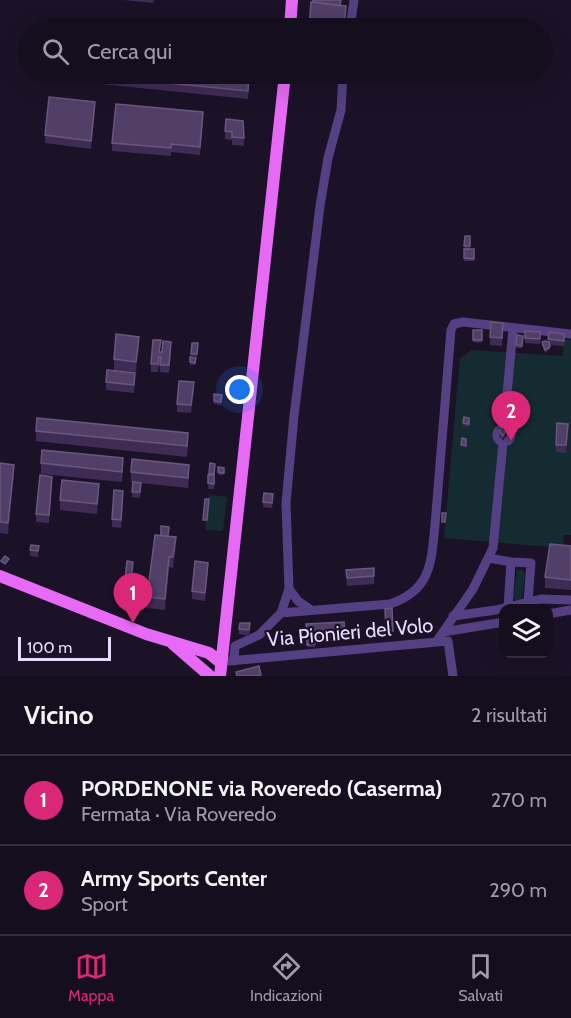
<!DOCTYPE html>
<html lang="it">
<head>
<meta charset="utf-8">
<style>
	:root { --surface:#150e1e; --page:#1e1727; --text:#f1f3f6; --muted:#9d9ca4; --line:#342e3c; --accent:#db2777 }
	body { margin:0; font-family:Cabin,sans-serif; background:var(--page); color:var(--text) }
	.controls { position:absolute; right:18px; bottom:18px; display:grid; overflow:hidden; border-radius:12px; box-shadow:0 6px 24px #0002 }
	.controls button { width:54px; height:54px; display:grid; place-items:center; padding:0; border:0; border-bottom:2px solid var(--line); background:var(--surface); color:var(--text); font:30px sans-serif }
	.scale { position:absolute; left:18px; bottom:15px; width:93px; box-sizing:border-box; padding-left:6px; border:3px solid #e8dbfd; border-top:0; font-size:16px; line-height:21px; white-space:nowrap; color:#e8dbfd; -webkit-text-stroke:4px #1c1228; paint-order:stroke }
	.you { position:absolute; left:240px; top:390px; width:21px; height:21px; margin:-15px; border:4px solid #fff; border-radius:50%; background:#1a73e8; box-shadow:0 0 0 9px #1a73e833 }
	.badge { display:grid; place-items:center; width:39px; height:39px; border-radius:50%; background:var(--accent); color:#fff; font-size:20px; font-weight:700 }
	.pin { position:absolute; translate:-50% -50px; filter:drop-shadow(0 2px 3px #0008) }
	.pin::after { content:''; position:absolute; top:32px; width:21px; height:18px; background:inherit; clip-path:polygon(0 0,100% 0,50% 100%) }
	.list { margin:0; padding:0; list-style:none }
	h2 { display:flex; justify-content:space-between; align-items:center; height:78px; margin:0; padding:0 24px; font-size:26px }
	h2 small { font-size:20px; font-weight:400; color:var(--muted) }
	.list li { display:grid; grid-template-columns:39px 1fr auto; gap:18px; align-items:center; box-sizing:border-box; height:90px; padding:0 24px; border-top:2px solid var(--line) }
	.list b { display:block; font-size:22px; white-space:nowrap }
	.list p { margin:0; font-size:20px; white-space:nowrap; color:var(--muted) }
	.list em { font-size:20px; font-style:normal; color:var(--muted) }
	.icon { flex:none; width:33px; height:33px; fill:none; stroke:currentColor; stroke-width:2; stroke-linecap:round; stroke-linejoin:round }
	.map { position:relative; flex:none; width:571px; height:676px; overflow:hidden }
	.search { position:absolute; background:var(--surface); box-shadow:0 6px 24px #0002; left:18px; right:18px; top:18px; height:66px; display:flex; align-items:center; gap:15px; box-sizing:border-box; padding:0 21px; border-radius:33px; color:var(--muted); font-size:22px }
	.sheet { height:258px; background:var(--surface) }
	nav { display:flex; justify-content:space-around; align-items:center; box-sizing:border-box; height:84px; border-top:2px solid var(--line); background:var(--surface); font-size:16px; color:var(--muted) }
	nav a { display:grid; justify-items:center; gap:3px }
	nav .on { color:var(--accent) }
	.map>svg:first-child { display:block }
</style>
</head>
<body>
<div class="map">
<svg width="571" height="676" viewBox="0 0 571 676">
	<rect width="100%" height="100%" fill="#1c1228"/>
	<path fill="#152b32" d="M564 339 571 340V535H564L563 548 444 538 460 358 472 350 563 356Z
		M209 495 227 497 223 531 205 530Z
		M517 570H522L525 574 522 598 517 601 513 598Z"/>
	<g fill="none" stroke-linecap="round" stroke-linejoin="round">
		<path stroke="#554084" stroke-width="9" d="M350 28 354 0
			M497 435a7 7 0 1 1 14 0a7 7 0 1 1-14 0Z
			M504 428 513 328
			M489 558 511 562
			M289 589 298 601 311 610
			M508 607 511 562 531 563 528 601
			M281 613 390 604C431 590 431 564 435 525L451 330 454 324 463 322 571 334
			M548 614 571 610
			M453 616 496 610 541 599 571 600
			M443 632 504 622
			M436 642 473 589 493 548 503 443
			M229 661 448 641 453 676
			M234 661 235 646 259 635 281 613 289 589 286 503 294 416 320 206 328 158 341 110 343 74"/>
		<path stroke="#e66af5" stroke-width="12" d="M290 28 292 0
			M0 576 146 634 209 653 220 662
			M173 644 210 676
			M220 676 285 74"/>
	</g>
	<path fill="#3f2c55" d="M124 0H154L153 3Z
		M61 74H250L248 99 61 80Z
		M95 110 91 149 45 143V135Z
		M203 120 200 155 171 152V156L112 151V143Z
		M243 121 244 146 232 145V140L225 139V131Z
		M465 236H470V249H474V261H464Z
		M473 330H482V343L473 342Z
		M503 331 502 346 490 345V337Z
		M525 331 540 332V344L525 343Z
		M549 332 564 334V346L550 345V349L545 353 542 345V342H548Z
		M517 335 523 336 522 348H516Z
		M192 343H198L197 357 191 356Z
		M139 347 136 372 114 370V359Z
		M171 350 169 373 160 372V365H159L158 372H151V364L160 352Z
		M190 357 196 358 195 365H190Z
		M135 380 134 393 106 390V382Z
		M194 390 191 413 177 412V404Z
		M214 394 222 395 221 405 214 404Z
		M464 417 469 418V427L463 426Z
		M36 431 188 443 187 457 36 441Z
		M499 431 507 433 503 441 499 436Z
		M568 432 566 453 556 452V445Z
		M0 463 14 475 8 534 0 533Z
		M41 463 123 469 122 482 41 474Z
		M210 463 215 469 214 489H208Z
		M218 467 224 468V475H218Z
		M131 472 189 476 188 488 141 483 140 498 132 497 133 483 131 482Z
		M52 484 49 523 36 522V514Z
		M264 493 273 499 272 508 263 507Z
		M99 495 97 514 60 510V500Z
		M123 499 121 528 112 527V519Z
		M168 536 176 548 173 568 169 567 165 610 147 608V597Z
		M31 545 39 546 38 557 30 556Z
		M571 546V590L545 588V577Z
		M127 561 133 562 130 592H124Z
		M374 568V584L347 586 346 570Z
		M208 571 205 601 192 599V591Z
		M392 608 393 636H386L385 609Z
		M344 622 345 638 315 640V647H307L306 624Z
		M239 629H250L249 636 239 634Z"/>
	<path fill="#291a3b" d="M95 102V110L91 149V141Z
		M139 337V347L136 372V362Z
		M507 428V433L503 441V436Z
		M14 465V475L8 534V523Z
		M99 484V495L97 514V504Z
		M176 537V548L173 568V557Z
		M169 557V567L165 610V599Z
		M208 563V571L205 601V593Z"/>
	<path fill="#513f67" stroke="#69577e" stroke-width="1.5" d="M313 0H341L340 6 313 2Z
		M311 2 346 6 344 28H309Z
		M74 74H249L248 91Z
		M49 97 95 102 91 141 45 135Z
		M116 104 203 112 200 147 171 144V148L112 143Z
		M226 119 243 121 244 138 232 137V132L225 131Z
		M465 236H470V246H464Z
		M464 249H474V259L464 258Z
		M491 322 503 323 502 338 490 337Z
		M473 330H482V340H473Z
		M525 331 540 332V339L525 338Z
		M549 332 564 334V341L548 339Z
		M116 334 139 337 136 362 114 359Z
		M517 335 523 336 522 346 516 345Z
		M153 340H161L159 352H162L163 341 171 342 169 365H160L161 357H159L158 364H151Z
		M545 341 549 342 550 347 545 350 542 342Z
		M192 343H198L197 354H191Z
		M190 357 196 358 195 363 190 362Z
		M107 370 135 373 134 385 106 382Z
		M179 381 194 382 191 405 177 404Z
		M214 394 222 395 221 402 214 401Z
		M464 417 469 418V424L463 423Z
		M37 418 188 433 187 446 36 431Z
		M557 423 568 424 566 445H556Z
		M504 425 507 428 503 436 499 431Z
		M462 438 466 439V446L461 445Z
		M42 450 123 458 122 472 41 463Z
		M132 459 189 465 188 478 131 472Z
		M0 463 14 465 8 523 0 522Z
		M210 463 215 464 214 474H209Z
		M218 467 224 468V473L218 472Z
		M40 475 52 477 49 515 36 514Z
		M208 475H214V484L208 483Z
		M62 480 99 484 97 504 60 500Z
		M133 482 141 483 140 492H132Z
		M114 490 123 491 121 520 112 519Z
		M264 493 273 494 272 503 263 502Z
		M205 499H209L207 520H203Z
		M442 513H446L445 522H442Z
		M161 526 169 527 168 536H161Z
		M155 535 176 537 173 557H169L165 599 147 597Z
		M550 544 571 546V580L545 577Z
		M31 545 39 546 38 551 30 550Z
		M5 556 9 559 5 564 1 561Z
		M127 561 133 562 130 590 124 589Z
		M195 561 208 563 205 593 192 591Z
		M374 568V576L347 578 346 570Z
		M392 608 393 631H386L385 609Z
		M344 622 345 631 307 633 306 624Z
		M240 623H250L249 630 239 629Z
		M316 637 315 644 307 645V638Z
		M259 666 261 675 256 676H237L236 672Z"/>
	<g text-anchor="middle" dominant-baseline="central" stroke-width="4.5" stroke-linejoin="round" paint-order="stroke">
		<g font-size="20" fill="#e8dbfd" stroke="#1c1228">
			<text transform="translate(350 632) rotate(-5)">Via Pionieri del Volo</text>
		</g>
	</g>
</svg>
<div class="controls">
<button><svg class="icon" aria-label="layers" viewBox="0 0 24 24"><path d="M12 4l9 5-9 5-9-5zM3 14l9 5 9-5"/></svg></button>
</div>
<div class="scale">100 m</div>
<div class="you"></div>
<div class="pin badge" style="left:133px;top:623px">1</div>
<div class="pin badge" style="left:511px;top:441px">2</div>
<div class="search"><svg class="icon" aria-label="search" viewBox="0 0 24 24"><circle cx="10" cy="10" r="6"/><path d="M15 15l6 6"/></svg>Cerca qui</div>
</div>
<section class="sheet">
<h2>Vicino<small>2 risultati</small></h2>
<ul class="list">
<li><span class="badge">1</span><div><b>PORDENONE via Roveredo (Caserma)</b><p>Fermata · Via Roveredo</p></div><em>270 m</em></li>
<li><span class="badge">2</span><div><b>Army Sports Center</b><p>Sport</p></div><em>290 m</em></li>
</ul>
</section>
<nav>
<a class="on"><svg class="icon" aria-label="map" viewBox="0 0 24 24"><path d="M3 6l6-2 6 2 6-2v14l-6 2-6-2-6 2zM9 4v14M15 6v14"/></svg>Mappa</a>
<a><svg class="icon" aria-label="directions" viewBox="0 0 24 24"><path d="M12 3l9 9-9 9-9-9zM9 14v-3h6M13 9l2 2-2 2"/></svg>Indicazioni</a>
<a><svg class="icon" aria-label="saved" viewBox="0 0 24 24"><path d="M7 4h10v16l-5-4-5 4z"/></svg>Salvati</a>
</nav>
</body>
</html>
